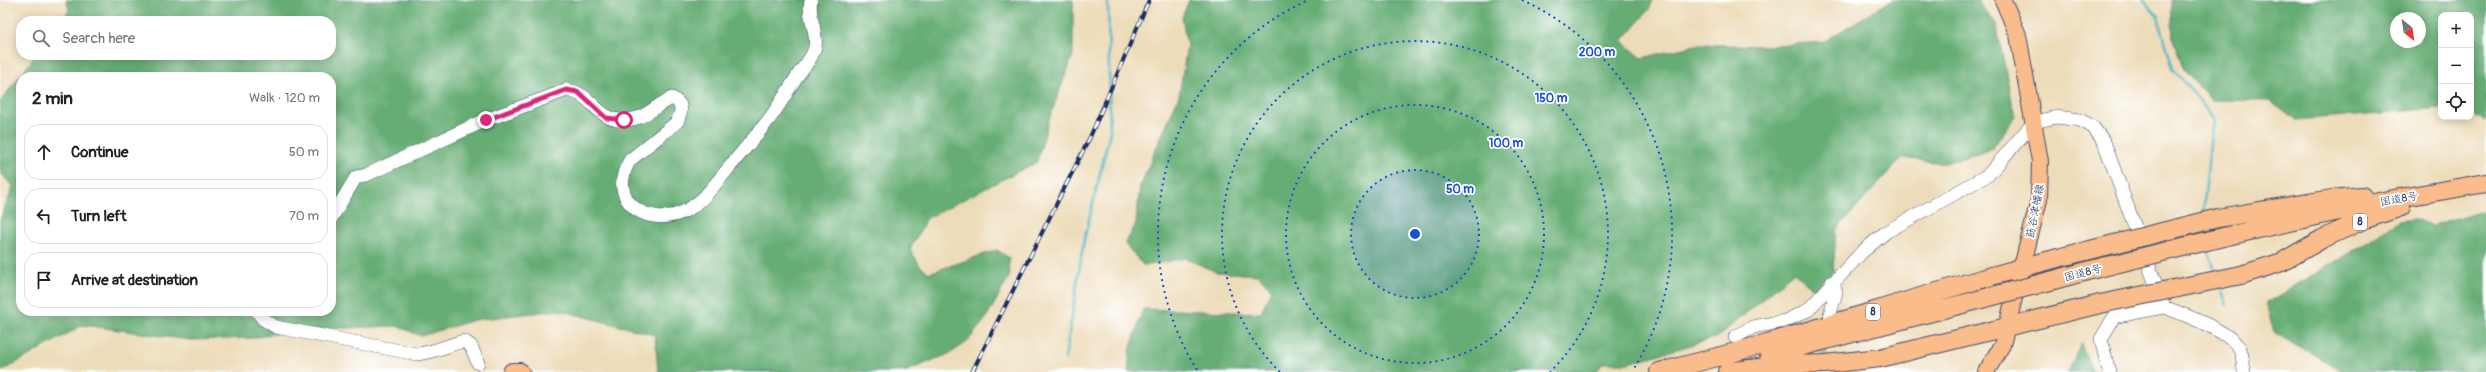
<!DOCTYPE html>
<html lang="en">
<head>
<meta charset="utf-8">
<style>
	:root { --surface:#fff; --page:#f6f6f6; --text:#222; --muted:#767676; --line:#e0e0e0 }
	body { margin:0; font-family:Pangolin,"Klee One",sans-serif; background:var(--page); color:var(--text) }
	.controls { position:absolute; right:12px; top:12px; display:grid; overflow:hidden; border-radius:8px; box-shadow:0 2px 10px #0003 }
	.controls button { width:36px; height:36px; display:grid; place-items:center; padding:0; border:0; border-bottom:1px solid var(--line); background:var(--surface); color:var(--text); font:20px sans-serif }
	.compass { position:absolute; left:2390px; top:12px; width:36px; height:36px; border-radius:50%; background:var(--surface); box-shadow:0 2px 10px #0003; rotate:150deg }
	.stop { position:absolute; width:12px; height:12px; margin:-9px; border:3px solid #db2777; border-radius:50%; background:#fff }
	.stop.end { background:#db2777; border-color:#fff; box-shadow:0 1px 4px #0008 }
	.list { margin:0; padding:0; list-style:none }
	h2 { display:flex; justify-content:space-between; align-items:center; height:52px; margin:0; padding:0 16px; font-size:17px }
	h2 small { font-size:13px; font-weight:400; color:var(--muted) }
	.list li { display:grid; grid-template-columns:26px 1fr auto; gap:12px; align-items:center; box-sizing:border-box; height:56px; margin:0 8px 8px; padding:0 8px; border:1px solid var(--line); border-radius:16px }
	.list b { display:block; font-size:15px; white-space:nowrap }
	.list em { font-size:13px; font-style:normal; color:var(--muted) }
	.icon { flex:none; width:22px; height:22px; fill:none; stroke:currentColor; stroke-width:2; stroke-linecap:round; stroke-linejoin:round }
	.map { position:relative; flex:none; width:2486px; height:372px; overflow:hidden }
	.search { position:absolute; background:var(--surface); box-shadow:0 2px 10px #0003; left:16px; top:16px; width:320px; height:44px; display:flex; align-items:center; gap:10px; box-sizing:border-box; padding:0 14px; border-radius:16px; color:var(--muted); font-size:15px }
	.panel { position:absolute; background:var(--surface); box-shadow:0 2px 10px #0003; left:16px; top:72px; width:320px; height:244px; border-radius:16px }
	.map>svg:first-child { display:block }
</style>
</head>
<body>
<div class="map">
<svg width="2486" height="372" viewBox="0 0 2486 372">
	<rect width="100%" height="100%" fill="#fff"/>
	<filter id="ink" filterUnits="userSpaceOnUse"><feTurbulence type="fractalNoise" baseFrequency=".025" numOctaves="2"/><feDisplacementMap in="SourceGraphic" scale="8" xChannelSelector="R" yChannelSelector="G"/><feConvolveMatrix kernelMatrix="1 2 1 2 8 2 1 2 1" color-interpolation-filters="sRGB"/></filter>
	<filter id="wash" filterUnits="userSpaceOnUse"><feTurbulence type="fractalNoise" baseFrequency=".012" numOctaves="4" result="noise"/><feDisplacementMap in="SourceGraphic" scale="16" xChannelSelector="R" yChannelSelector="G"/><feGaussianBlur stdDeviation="0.9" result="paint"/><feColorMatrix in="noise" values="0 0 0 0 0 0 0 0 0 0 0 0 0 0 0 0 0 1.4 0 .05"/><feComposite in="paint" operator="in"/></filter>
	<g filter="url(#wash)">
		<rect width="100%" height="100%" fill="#eddcb9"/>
		<path fill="#66ad74" stroke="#406e69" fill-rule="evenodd" d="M66 0H1073V55L1048 122 1037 162 927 218 910 249 920 266 929 273 997 250 1009 258 1010 275 987 317 967 342 951 353 904 372H658L655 335 559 310 474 320 421 336 397 326 295 330 253 338 190 340 83 325 0 372V220L13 187 0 172V102L36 55H331V21H62L69 10ZM21 77H331V311H21Z
			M1189 0H1653L1650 8 1622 41 1642 58 1700 44 1762 46 1823 42 1892 0H1977L1996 24 2015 117 1991 150 1945 163 1902 158 1836 230 1833 272 1813 289 1794 272 1718 337 1629 363H1603L1596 372H1128L1130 351 1143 309 1261 313 1271 289 1258 275 1216 272 1185 258 1144 266 1125 244 1136 224 1140 186 1179 96 1187 46 1182 17Z
			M2171 0H2486V120L2471 113V15H2441V108L2295 120 2270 101 2211 100 2183 68 2173 39ZM2396 18H2420V42H2396Z
			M2486 210V372H2344L2274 332 2266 303 2365 244 2399 221 2414 219 2433 226Z
			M2081 344 2093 372H2068Z"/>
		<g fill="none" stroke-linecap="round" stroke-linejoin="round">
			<path stroke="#4bb6c7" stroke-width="2.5" d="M2144 0 2158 16 2173 69 2215 120 2211 133 2203 215
				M2208 248 2216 274
				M2220 286 2227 305
				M1065 359 1084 240 1110 132 1108 0"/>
		</g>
	</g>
	<g filter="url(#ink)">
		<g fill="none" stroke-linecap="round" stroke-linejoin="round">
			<path stroke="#c3b9a7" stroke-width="13" stroke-dasharray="13 6" stroke-linecap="butt" d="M1817 372 1826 333"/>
			<defs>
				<path id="minor" d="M331 219 356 177 366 175 486 120 567 90C597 94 596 129 637 118 646 116 660 103 672 98 684 104 682 111 677 122L630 160C604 203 652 231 689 209 704 200 716 183 727 170 743 150 761 131 775 111 783 99 790 87 798 75 804 66 813 58 815 47 818 31 807 16 811 0
					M257 311 263 319 276 327 416 354C433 353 447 345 464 341L471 346 478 363
					M1830 314 1836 292 1832 282
					M1735 337 1753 327 1785 321 1808 310 1862 252 1886 232 1988 175 2034 122 2057 117 2080 120 2093 127 2104 142 2164 307C2185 315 2225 329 2239 347 2243 353 2243 365 2244 372
					M2109 372 2101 339 2114 317 2164 307"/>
				<path id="major" d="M1986 372 2002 345 2007 326 2039 200 2040 161 2018 35 2003 0"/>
				<path id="highway" d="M2218 218 2332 199 2362 196
					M2223 237 2388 200 2486 183
					M2241 275 2282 262 2322 239 2363 220 2401 207
					M2035 285 2091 270
					M1769 355 1993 296
					M512 372H520
					M1659 372C1803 337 1942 286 2086 251
					M1727 372 1781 365 1825 364 1880 358 2100 304"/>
			</defs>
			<use href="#minor" stroke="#3a496c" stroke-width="14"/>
			<use href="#major" stroke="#3a496c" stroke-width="18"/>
			<use href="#highway" stroke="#3a496c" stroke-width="20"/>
			<use href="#minor" stroke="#fff" stroke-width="13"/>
			<use href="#major" stroke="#f9bc8a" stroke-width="16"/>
			<use href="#highway" stroke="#f9bc8a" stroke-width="18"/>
			<defs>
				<path id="rail" d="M972 372 1090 137 1149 0"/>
			</defs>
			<use href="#rail" stroke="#1b2f5e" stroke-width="4"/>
			<use href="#rail" stroke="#fff" stroke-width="2.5" stroke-dasharray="8" stroke-linecap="butt"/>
			<defs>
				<path id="highway-bridge" d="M2086 251 2218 218
					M2091 270 2223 237
					M1993 296 2035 285
					M2100 304 2241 275"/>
			</defs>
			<use href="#highway-bridge" stroke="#3a496c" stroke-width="20" stroke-linecap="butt"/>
			<use href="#highway-bridge" stroke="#f9bc8a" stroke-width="18"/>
		</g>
	</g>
	<g fill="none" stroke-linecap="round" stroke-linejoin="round" filter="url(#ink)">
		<path stroke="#db2777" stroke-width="5" d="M486 120 566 90 578 92 606 118 624 120"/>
	</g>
	<circle cx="1415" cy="234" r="64" fill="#1d4ed8" fill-opacity=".12"/>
	<g fill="none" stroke="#1d4ed8" stroke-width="2" stroke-dasharray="2 4">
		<circle cx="1415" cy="234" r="64"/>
		<circle cx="1415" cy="234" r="129"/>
		<path d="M1280 372A193 193 0 1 1 1550 372"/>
		<path d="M1197 370A257 257 0 0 1 1308 0M1522 0A257 257 0 0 1 1633 370"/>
	</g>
	<g text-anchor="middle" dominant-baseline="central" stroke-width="3.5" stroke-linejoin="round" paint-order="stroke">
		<g fill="#fff" stroke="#5f6d8e" stroke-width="1">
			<rect x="2353" y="214" width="14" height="16" rx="3"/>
			<rect x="1866" y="304" width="14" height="16" rx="3"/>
		</g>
		<g font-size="10" font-weight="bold" fill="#1b2f5e">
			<text x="2360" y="222">8</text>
			<text x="1873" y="312">8</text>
		</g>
		<g font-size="11" fill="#1b2f5e" stroke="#fff">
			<text transform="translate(2399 199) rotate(-10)">国道8号</text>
			<text transform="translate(2035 211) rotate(-79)">莇谷津幡線</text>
			<text transform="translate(2083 273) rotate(-15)">国道8号</text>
		</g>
	</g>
	<circle cx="1415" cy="234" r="6" fill="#1d4ed8" stroke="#fff" stroke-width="2"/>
	<g font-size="12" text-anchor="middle" font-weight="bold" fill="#1d4ed8" stroke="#fff" stroke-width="3.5" stroke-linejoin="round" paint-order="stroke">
		<text x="1597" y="56">200 m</text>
		<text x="1551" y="102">150 m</text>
		<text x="1506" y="147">100 m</text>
		<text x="1460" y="193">50 m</text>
	</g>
</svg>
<div class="controls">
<button>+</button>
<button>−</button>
<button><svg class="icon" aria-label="locate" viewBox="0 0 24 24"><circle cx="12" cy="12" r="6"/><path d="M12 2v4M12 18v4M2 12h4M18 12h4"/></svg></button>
</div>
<svg class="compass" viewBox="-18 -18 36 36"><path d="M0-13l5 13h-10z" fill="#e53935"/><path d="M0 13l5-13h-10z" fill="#767676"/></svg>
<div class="stop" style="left:624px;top:120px"></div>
<div class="stop end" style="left:486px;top:120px"></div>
<div class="search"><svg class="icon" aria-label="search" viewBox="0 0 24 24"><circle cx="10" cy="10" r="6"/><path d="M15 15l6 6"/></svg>Search here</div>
<section class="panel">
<h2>2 min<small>Walk · 120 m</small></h2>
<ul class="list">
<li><svg class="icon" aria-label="ahead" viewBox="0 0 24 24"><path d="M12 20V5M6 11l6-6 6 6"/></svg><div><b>Continue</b></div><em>50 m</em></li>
<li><svg class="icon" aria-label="left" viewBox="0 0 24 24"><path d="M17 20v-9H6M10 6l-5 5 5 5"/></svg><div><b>Turn left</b></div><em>70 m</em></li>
<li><svg class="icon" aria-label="arrive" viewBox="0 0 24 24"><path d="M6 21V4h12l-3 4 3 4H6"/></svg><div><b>Arrive at destination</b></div></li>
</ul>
</section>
</div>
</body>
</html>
